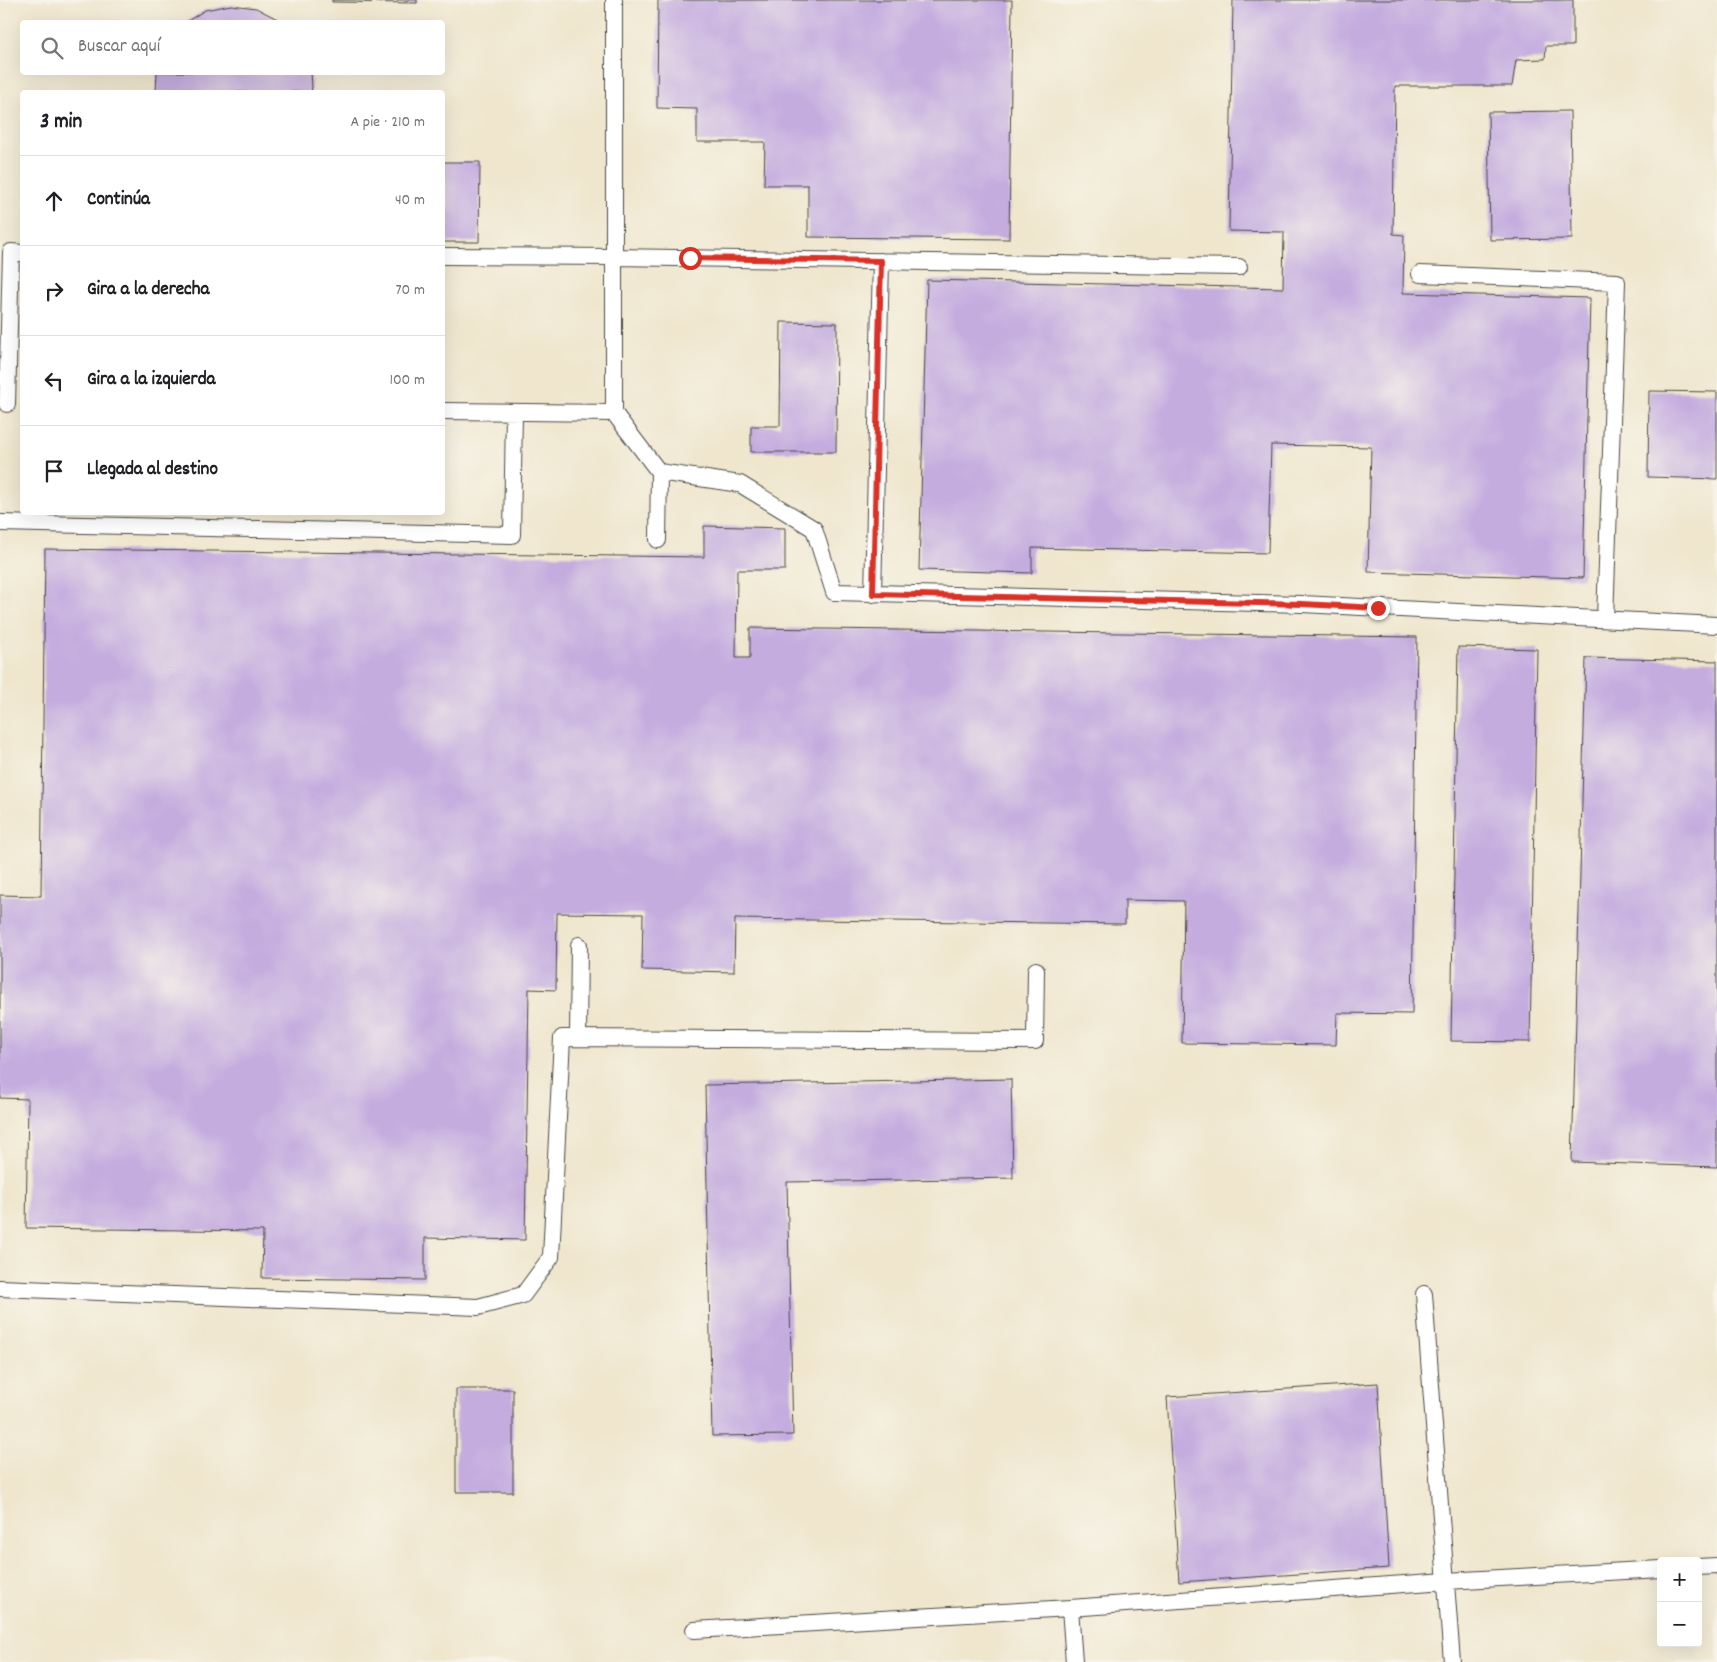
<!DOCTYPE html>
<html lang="es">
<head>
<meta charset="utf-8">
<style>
	:root { --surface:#fff; --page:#f6f6f6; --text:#202124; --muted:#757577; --line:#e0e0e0 }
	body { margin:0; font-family:Dekko,sans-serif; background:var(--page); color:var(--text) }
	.controls { position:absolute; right:15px; bottom:15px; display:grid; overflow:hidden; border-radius:5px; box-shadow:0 5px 20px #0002 }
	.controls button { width:45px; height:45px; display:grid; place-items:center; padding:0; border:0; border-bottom:1px solid var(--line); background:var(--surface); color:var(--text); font:25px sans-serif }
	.stop { position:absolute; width:15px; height:15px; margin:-11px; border:4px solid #d93025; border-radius:50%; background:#fff }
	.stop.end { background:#d93025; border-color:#fff; box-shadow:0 1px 5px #0008 }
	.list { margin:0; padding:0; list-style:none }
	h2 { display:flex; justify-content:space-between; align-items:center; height:65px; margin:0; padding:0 20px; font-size:21px }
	h2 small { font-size:16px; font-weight:400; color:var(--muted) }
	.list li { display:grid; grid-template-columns:32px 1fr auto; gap:15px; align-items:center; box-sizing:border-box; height:90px; padding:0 20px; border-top:1px solid var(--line) }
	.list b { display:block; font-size:19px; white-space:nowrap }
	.list em { font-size:16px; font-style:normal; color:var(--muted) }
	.icon { flex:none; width:28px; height:28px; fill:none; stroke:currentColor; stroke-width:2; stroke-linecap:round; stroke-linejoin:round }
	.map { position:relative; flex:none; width:1717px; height:1662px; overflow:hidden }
	.search { position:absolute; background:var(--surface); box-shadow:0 5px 20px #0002; left:20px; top:20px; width:425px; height:55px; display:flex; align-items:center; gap:12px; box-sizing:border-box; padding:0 18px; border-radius:5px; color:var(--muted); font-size:19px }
	.panel { position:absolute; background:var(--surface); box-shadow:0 5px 20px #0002; left:20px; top:90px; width:425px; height:425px; border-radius:5px }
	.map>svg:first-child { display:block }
</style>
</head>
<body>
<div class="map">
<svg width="1717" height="1662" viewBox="0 0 1717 1662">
	<rect width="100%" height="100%" fill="#f7f3e8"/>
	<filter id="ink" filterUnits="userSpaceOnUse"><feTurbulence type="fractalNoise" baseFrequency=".02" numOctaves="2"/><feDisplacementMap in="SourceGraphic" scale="10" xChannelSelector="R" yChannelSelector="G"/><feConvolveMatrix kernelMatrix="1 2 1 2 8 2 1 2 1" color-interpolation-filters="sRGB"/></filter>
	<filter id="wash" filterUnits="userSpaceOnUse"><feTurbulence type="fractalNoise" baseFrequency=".0096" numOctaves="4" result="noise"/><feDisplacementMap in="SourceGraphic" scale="20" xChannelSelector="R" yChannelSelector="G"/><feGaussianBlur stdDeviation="1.12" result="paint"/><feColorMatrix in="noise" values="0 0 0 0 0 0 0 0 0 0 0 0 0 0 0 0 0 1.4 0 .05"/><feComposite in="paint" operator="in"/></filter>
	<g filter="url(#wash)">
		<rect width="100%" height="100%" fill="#efe6cd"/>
		<g id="blocks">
			<path fill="#c4acdf" d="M332 0H417V3L332 2Z
				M658 0H1012L1009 239 808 237V185H764L765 142H697V109L657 108Z
				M1233 0H1573V46H1546L1545 59 1516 60 1512 86H1395L1393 234 1404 235 1403 293 1590 298 1583 578 1368 572 1371 447 1271 445 1268 553 1032 548V573L919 570 927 280 1283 288 1284 232 1229 231Z
				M231 5 256 8 283 22H186L205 10Z
				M157 72H311L312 87 311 92H156Z
				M1570 111 1572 239 1490 240 1488 112Z
				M442 162H480L479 242H442Z
				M781 322 837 323 836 452H751V426H780Z
				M1649 391 1717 392V479L1648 477Z
				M704 526 785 528V570H737L736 658H750V628L1417 637 1412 1014 1337 1013 1336 1045 1182 1043 1184 901 1125 900V924L735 919 734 972 642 970 643 914 557 913 556 990 529 989 525 1240 425 1238V1280L262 1278 263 1231 26 1228 28 1099 0 1098V895L41 896 45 549 704 557Z
				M1458 647 1537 649 1530 1042 1451 1041Z
				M1586 658 1717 661V1167L1572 1162Z
				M1011 1079 1013 1178 787 1182 793 1435 712 1436 705 1085Z
				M1378 1383 1389 1568 1179 1582 1167 1397Z
				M456 1389H513V1492H456Z"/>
		</g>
	</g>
	<g filter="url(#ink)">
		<use href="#blocks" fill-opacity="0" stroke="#484743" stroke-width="1"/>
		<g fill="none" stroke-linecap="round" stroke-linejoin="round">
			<defs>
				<path id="service" d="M442 256 614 257 1239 267
					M1420 274 1617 282 1605 619
					M7 404 11 252 22 253
					M442 411 614 413V0
					M614 413 659 472 740 484 814 529 834 592 1302 604 1717 625
					M0 523 512 535 514 412
					M658 540 659 472
					M873 594 881 261
					M578 1038 579 945
					M0 1288 478 1307 523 1295 551 1257 562 1038 1035 1041 1036 970
					M1424 1294 1452 1662
					M1698 1567 1717 1566
					M1070 1608 1074 1662
					M694 1630 1070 1608 1446 1581 1661 1569"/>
			</defs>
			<use href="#service" stroke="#484743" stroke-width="18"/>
			<use href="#service" stroke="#fff" stroke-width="16"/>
		</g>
	</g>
	<g fill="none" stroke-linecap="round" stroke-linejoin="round" filter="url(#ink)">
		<path stroke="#d93025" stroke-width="6" d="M690 258 881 261 873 594 1302 604 1378 608"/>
	</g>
</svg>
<div class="controls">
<button>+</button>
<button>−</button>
</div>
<div class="stop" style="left:690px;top:258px"></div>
<div class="stop end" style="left:1378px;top:608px"></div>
<div class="search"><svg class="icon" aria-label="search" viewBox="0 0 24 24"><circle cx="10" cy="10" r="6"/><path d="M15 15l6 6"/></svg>Buscar aquí</div>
<section class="panel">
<h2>3 min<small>A pie · 210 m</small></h2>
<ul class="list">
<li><svg class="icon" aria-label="ahead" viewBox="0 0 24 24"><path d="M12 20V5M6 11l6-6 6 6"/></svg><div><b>Continúa</b></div><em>40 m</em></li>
<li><svg class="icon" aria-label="right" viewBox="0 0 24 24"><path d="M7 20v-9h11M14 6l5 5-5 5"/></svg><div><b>Gira a la derecha</b></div><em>70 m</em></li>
<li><svg class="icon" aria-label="left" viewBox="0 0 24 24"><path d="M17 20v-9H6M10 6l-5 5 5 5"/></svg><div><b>Gira a la izquierda</b></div><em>100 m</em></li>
<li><svg class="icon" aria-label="arrive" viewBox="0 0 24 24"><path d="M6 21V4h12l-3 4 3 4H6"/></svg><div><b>Llegada al destino</b></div></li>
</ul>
</section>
</div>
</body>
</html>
